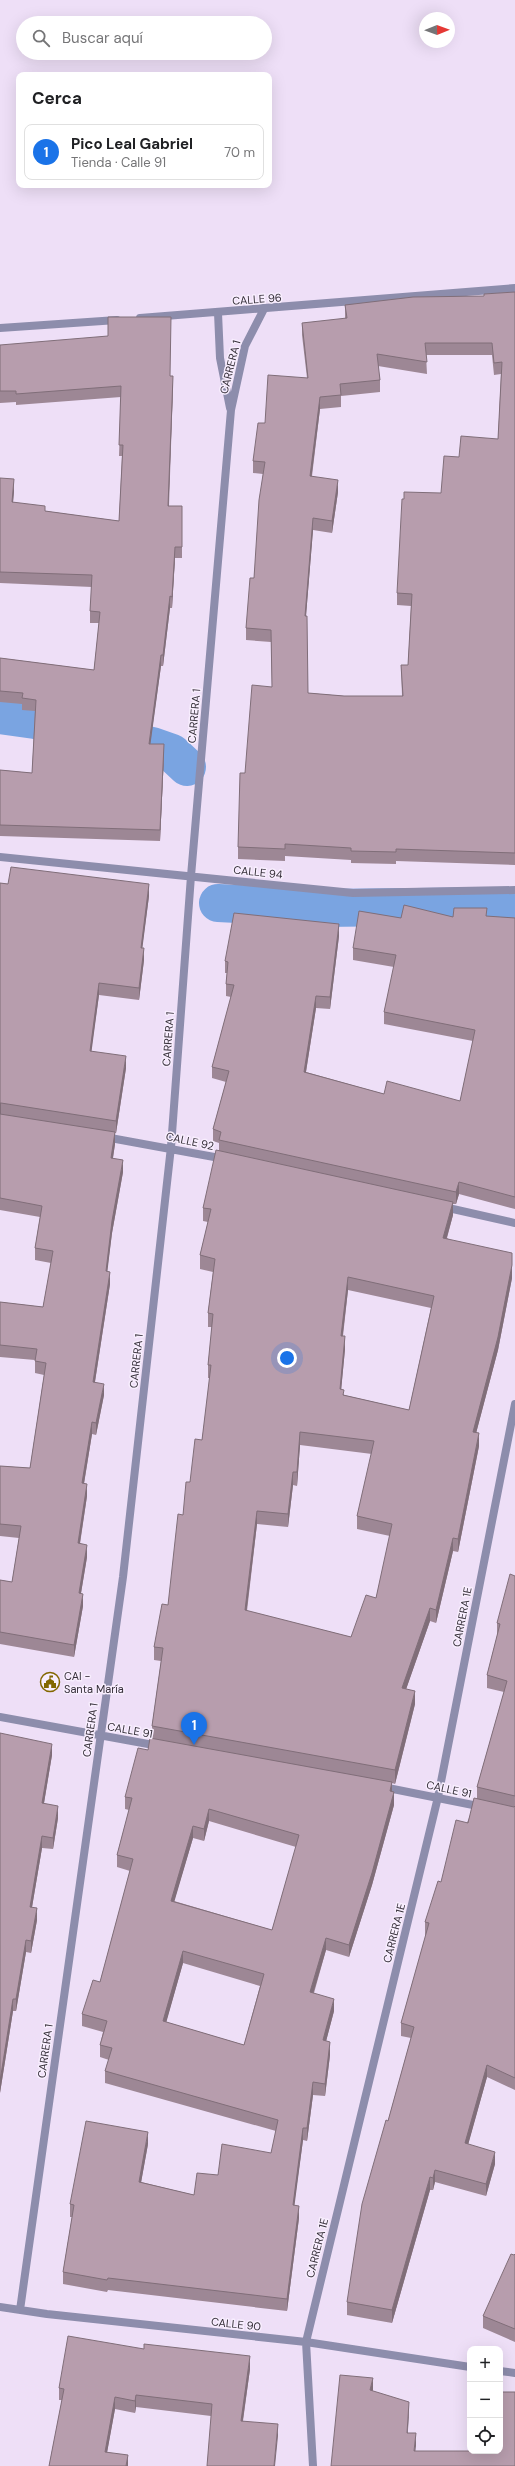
<!DOCTYPE html>
<html lang="es">
<head>
<meta charset="utf-8">
<style>
	:root { --surface:#fff; --page:#f2f2f2; --text:#202124; --muted:#757577; --line:#e0e0e0; --accent:#1a73e8 }
	body { margin:0; font-family:"DM Sans",sans-serif; background:var(--page); color:var(--text) }
	.controls { position:absolute; right:12px; bottom:12px; display:grid; overflow:hidden; border-radius:8px; box-shadow:0 4px 16px #0002 }
	.controls button { width:36px; height:36px; display:grid; place-items:center; padding:0; border:0; border-bottom:1px solid var(--line); background:var(--surface); color:var(--text); font:20px sans-serif }
	.compass { position:absolute; left:419px; top:12px; width:36px; height:36px; border-radius:50%; background:var(--surface); box-shadow:0 4px 16px #0002; rotate:89deg }
	.you { position:absolute; left:287px; top:1358px; width:14px; height:14px; margin:-10px; border:3px solid #fff; border-radius:50%; background:#1a73e8; box-shadow:0 0 0 6px #1a73e833 }
	.badge { display:grid; place-items:center; width:26px; height:26px; border-radius:50%; background:var(--accent); color:#fff; font-size:13px; font-weight:700 }
	.pin { position:absolute; translate:-50% -33px; filter:drop-shadow(0 1px 2px #0008) }
	.pin::after { content:''; position:absolute; top:21px; width:14px; height:12px; background:inherit; clip-path:polygon(0 0,100% 0,50% 100%) }
	.list { margin:0; padding:0; list-style:none }
	h2 { display:flex; justify-content:space-between; align-items:center; height:52px; margin:0; padding:0 16px; font-size:17px }
	h2 small { font-size:13px; font-weight:400; color:var(--muted) }
	.list li { display:grid; grid-template-columns:26px 1fr auto; gap:12px; align-items:center; box-sizing:border-box; height:56px; margin:0 8px 8px; padding:0 8px; border:1px solid var(--line); border-radius:8px }
	.list b { display:block; font-size:15px; white-space:nowrap }
	.list p { margin:0; font-size:13px; white-space:nowrap; color:var(--muted) }
	.list em { font-size:13px; font-style:normal; color:var(--muted) }
	.icon { flex:none; width:22px; height:22px; fill:none; stroke:currentColor; stroke-width:2; stroke-linecap:round; stroke-linejoin:round }
	.map { position:relative; flex:none; width:515px; height:2466px; overflow:hidden }
	.search { position:absolute; background:var(--surface); box-shadow:0 4px 16px #0002; left:16px; top:16px; width:256px; height:44px; display:flex; align-items:center; gap:10px; box-sizing:border-box; padding:0 14px; border-radius:22px; color:var(--muted); font-size:15px }
	.panel { position:absolute; background:var(--surface); box-shadow:0 4px 16px #0002; left:16px; top:72px; width:256px; height:116px; border-radius:8px }
	.map>svg:first-child { display:block }
</style>
</head>
<body>
<div class="map">
<svg width="515" height="2466" viewBox="0 0 515 2466">
	<rect width="100%" height="100%" fill="#eedff7"/>
	<g fill="none" stroke-linecap="round" stroke-linejoin="round">
		<path stroke="#7aa4e1" stroke-width="38" d="M0 715 35 720 152 746 172 753 187 767
			M218 903 320 908 515 906"/>
		<path stroke="#8d8dac" stroke-width="8" d="M218 313 220 358 230 408
			M140 318 515 288
			M0 328 117 320
			M0 857 353 893 515 890
			M105 1137 225 1159
			M444 1207 515 1223
			M0 1717 159 1746
			M383 1787 483 1807
			M0 2307 47 2314 306 2342 470 2367
			M20 2310 123 1577 171 1147 191 876 231 410 245 346 264 309
			M500 2371 515 2373
			M313 2466 306 2342 438 1797 515 1404"/>
	</g>
	<path fill="#9d8795" fill-rule="evenodd" d="M515 292V865L396 861V864L351 863V860L285 856V861L238 859V847L245 773 272 687 271 642 246 640V628L254 578 263 474 253 473V461L265 423 307 378 302 335V323L345 319V305L484 296ZM426 355H492L494 375 501 374 498 439 459 457 441 493 397 593V605L411 606 408 665H401L402 696H344L308 693 306 616 313 530 332 533 338 492 312 476 320 409 341 407V396L380 392V380L378 366 427 374Z
		M0 345 170 376 173 387 169 506H182V558H175L172 608H170L163 666H161L150 744 164 755 160 841 0 836V770L32 773 35 711 22 710V704L0 702V658L94 670 99 623H90V611L92 587 0 583V478L14 491 13 502 45 511 119 521 122 456H119L121 397 16 405V402L0 403Z
		M0 883 8 884 149 896 142 948 144 960 139 1000 99 995 91 1051 126 1068 116 1133H115V1144L113 1158 123 1172 112 1233 107 1271 110 1284 95 1382 104 1395 96 1435 92 1434 84 1484 87 1496 80 1544 87 1557 81 1593 83 1606 74 1657 0 1644V1580L12 1582 19 1538 0 1536V1466L30 1468 44 1375 35 1373V1360L0 1357V1302L43 1307 51 1263 35 1260V1248L40 1217 0 1210Z
		M487 916 515 918V1209L459 1194 456 1204H453V1215L447 1238 512 1278 498 1350 476 1433 479 1446 458 1552 453 1551 436 1623 430 1621 406 1689 415 1704 395 1784 392 1783V1792L394 1805 372 1885 349 1957 326 1950 314 1993 334 2011 326 2041 330 2055 325 2096 313 2095 307 2141 303 2140 294 2205 299 2218 287 2311 108 2290 107 2292 63 2284V2272L72 2217H70V2204L148 2144 141 2182 194 2195 218 2175 271 2153 276 2131 105 2083V2071L109 2060 100 2057V2045L103 2032 82 2026V2014L100 1982 130 1871 117 1867V1855L129 1810 125 1809V1797L148 1750 152 1738V1726L161 1661 154 1660V1647L168 1605 183 1515 190 1482 202 1440 210 1378H208V1365L212 1327H208V1313L213 1272 200 1269V1255L208 1222 203 1221V1208L219 1150V1143L213 1141V1129L226 1082 212 1078V1067L231 997 226 996V984L227 973H225V961L339 936 330 1009 316 1008 306 1072 384 1094 460 1101 473 1041 384 1024V1012L394 967 353 960V948L401 918ZM348 1290 431 1308 409 1410 344 1395 341 1390 345 1349 343 1336ZM300 1445 372 1454 357 1516V1529L390 1536 376 1598 351 1637 247 1611 257 1524 288 1527 293 1485 297 1486ZM209 1821 296 1847 272 1930 174 1901 193 1838 204 1841ZM183 1963 260 1986 244 2045 166 2022Z
		M515 1576V2090L487 2077 468 2144 495 2164 486 2196 435 2182 433 2190H430L392 2323 347 2315V2302L388 2121 411 2038 401 2036V2023L426 1935H425V1922L477 1799V1787L504 1692 487 1688V1675L497 1636V1623Z
		M0 1733 52 1755 44 1803 58 1818 53 1849 42 1848 32 1907 37 1920 31 1953 26 1952 16 2011H13L0 2093Z
		M515 2254V2342L483 2328V2316Z
		M250 2369 243 2421 278 2436 211 2416 136 2407 135 2413 115 2409 107 2452 128 2466H49L62 2400H59V2388Z"/>
	<path fill="#806e79" d="M173 376V387L168 517V506Z
		M320 397V409L310 488V476Z
		M14 479V491L12 514V502Z
		M338 480V492L332 533V521Z
		M313 518V530L305 628V616Z
		M175 547V558L172 608V597Z
		M170 596V608L163 666V655Z
		M161 655V666L149 755V744Z
		M164 744V755L160 841V830Z
		M149 884V896L141 959V948Z
		M339 924V936L330 1009V997Z
		M144 948V960L139 1000V988Z
		M99 983V995L90 1063V1051Z
		M316 996V1008L304 1084V1072Z
		M126 1056V1068L116 1133V1121Z
		M0 1103H1V1115H0Z
		M115 1132V1144L111 1170V1158Z
		M123 1160V1172L112 1233 106 1283V1271L112 1221Z
		M459 1182V1194L456 1204V1192Z
		M453 1202V1215L443 1251V1238Z
		M512 1265V1278L498 1350 473 1445V1432Z
		M110 1272V1284L93 1394V1382Z
		M348 1277V1290L341 1349V1336Z
		M345 1336V1349L340 1402V1389Z
		M104 1384V1395L96 1435V1423Z
		M92 1422V1434L82 1495V1483Z
		M300 1432V1445L297 1486V1472Z
		M479 1433V1446L458 1552V1539Z
		M293 1472V1485L288 1527V1514Z
		M87 1484V1496L78 1555V1543Z
		M257 1511V1524L245 1623V1610Z
		M453 1538V1551L436 1623V1610Z
		M87 1545V1557L79 1605V1593Z
		M83 1594V1606L74 1657V1645Z
		M430 1608V1621L402 1701V1688Z
		M415 1691V1704L395 1784V1770Z
		M52 1744V1755L42 1815V1803Z
		M392 1782V1794L390 1791Z
		M394 1792V1805L372 1885 349 1957V1945Z
		M58 1806V1818L53 1849V1838Z
		M209 1809V1821L204 1841V1829Z
		M193 1826V1838L171 1913V1901Z
		M42 1836V1848L30 1919V1907Z
		M37 1908V1920L31 1953V1941Z
		M326 1938V1950L310 2004V1992Z
		M26 1940V1952L16 2011V1999Z
		M183 1951V1963L163 2034V2021Z
		M13 1999V2011L0 2093V2081Z
		M334 1999V2011L323 2053V2040Z
		M330 2042V2055L325 2096V2084Z
		M487 2065V2077L465 2156V2143Z
		M313 2082V2095L307 2141V2128Z
		M303 2128V2140L293 2217V2205Z
		M148 2132V2144L139 2194V2182Z
		M495 2152V2164L486 2196V2184Z
		M435 2170V2182L433 2190V2178Z
		M430 2177V2190L392 2323V2310Z
		M299 2206V2218L287 2311V2299Z
		M250 2356V2369L241 2433V2421Z
		M373 2378V2390L370 2402V2390Z
		M136 2395V2407L135 2413V2401Z
		M115 2397V2409L105 2464V2452Z
		M409 2402V2414L407 2445V2433Z
		M278 2424V2436L275 2466H274Z
		M416 2433V2446L414 2463V2451Z
		M128 2455V2466H126Z"/>
	<path fill="#b79dad" stroke="#806e79" fill-rule="evenodd" d="M515 292V853L396 849V852L351 851V848L285 844V849L238 847 240 773H245L252 685 272 687 271 630 246 628 250 578H254L259 500 265 462 253 461 258 423H265L268 375 308 378 302 323 347 318 345 305 413 297 484 296V294ZM425 343H492L494 363 502 362 498 439 461 436 459 457 444 456 441 493 404 492V499H402L397 593 412 594 408 665H401L403 696H344L308 693 307 616H305L313 518 332 521 338 480 310 476 320 397 341 395 340 384 380 380 377 354 427 362Z
		M108 317H171L170 376H173L168 506H182V547H175L172 597 170 596 163 655H161L149 744H164L160 830 0 825V770L32 773 36 700 22 698 23 693 0 691V658L94 670 100 612 90 611 92 575 0 572V478L14 479 12 502 45 506V511L119 521 123 445H119L121 386 16 394V391H0V345L108 336Z
		M11 867 149 884 141 948H144L139 988 99 983 90 1051 126 1056 116 1121 1 1103H0V883L8 884Z
		M404 905 453 917 454 908H487L486 916 515 918V1197L459 1182 456 1192 219 1140 221 1132 213 1129 229 1071 212 1067 234 985 226 984 228 962 225 961 234 913 339 924 330 997 316 996 304 1072 384 1094 387 1081 460 1101 475 1030 384 1012 396 955 353 948 359 911 401 918Z
		M0 1114 115 1132 111 1158 123 1160 112 1221 106 1271 110 1272 93 1382 104 1384 96 1423 92 1422 82 1483 87 1484 78 1543 87 1545 79 1593 83 1594 74 1645 0 1632V1580L12 1582 21 1526 0 1524V1466L30 1468 46 1363 35 1361 37 1349 0 1345V1302L43 1307 53 1251 35 1248 42 1206 0 1198Z
		M216 1150 453 1202 443 1238 512 1253V1265L498 1337 473 1432 479 1433 458 1539 453 1538 436 1610 430 1608 402 1688 415 1691 395 1770 152 1726 163 1648 154 1647 162 1604 168 1605 178 1514 183 1515 186 1482H190L195 1439 202 1440 211 1365H208L213 1314 208 1313 215 1259 200 1255 211 1209 203 1208ZM348 1277 434 1296 409 1410 343 1395 344 1390 340 1389 345 1336H341ZM300 1432 374 1441 357 1516 392 1524 376 1598 366 1595 351 1637 245 1610 257 1511 288 1514 293 1472H297Z
		M510 1574 515 1576V1796L477 1787 507 1681 487 1675 500 1624 497 1623Z
		M0 1733 52 1744 42 1803 58 1806 53 1838 42 1836 30 1907 37 1908 31 1941 26 1940 16 1999H13L0 2081Z
		M150 1738 392 1782 390 1791 394 1792 372 1873 349 1945 326 1938 310 1992 334 1999 323 2040 330 2042 325 2084 313 2082 307 2128H303L293 2205 299 2206 287 2299 108 2278 107 2280 63 2272 74 2205 70 2204 86 2121 148 2132 139 2182 194 2195 197 2173 218 2175 222 2144 271 2153 278 2120 105 2071 112 2048 100 2045 107 2021 82 2014 93 1980 100 1982 133 1859 117 1855 132 1798 125 1797 138 1748 148 1750ZM209 1809 299 1835 272 1930 171 1901 193 1826 204 1829ZM183 1951 264 1974 244 2045 163 2021Z
		M474 1798 514 1807 515 1806V2078L487 2065 465 2143 495 2152 486 2184 435 2170 433 2178 430 2177 392 2310 347 2302 362 2204 386 2120 388 2121 414 2027 401 2023 429 1923 425 1922 438 1881 441 1882 456 1820 468 1823Z
		M511 2254 514 2255 515 2254V2329L483 2316Z
		M68 2336 144 2349V2344L250 2356 241 2421 278 2424 274 2466H207L212 2404 136 2395 135 2401 115 2397 105 2452 128 2455 126 2466H49L64 2389 59 2388Z
		M340 2375 373 2378 370 2390 409 2402 407 2433H416L414 2451H500V2392H515V2466H331Z"/>
	<defs>
		<symbol id="civic-ring" viewBox="-11 -11 22 22"><circle r="9.5" fill="#f8eefe" stroke="#836700" stroke-width="1.5"/><path d="M-.6-6.5H3V-4.5H.6V-3L4-1V1h2V6H-6V1h2V-1L-.6-3ZM-1.2 2.5V6h2.4V2.5Z" fill="#836700"/></symbol>
	</defs>
	<g fill-rule="evenodd">
		<use href="#civic-ring" x="39" y="1671" width="22" height="22"/>
	</g>
	<g text-anchor="middle" dominant-baseline="central" stroke-width="3" stroke-linejoin="round" paint-order="stroke">
		<g font-size="11" fill="#352f39" stroke="#f8eefe">
			<text transform="translate(257 299) rotate(-4)">CALLE 96</text>
			<text transform="translate(230 367) rotate(-76)">CARRERA 1</text>
			<text transform="translate(194 716) rotate(-85)">CARRERA 1</text>
			<text transform="translate(258 872) rotate(6)">CALLE 94</text>
			<text transform="translate(168 1039) rotate(-86)">CARRERA 1</text>
			<text transform="translate(190 1141) rotate(12)">CALLE 92</text>
			<text transform="translate(136 1361) rotate(-84)">CARRERA 1</text>
			<text transform="translate(462 1617) rotate(-79)">CARRERA 1E</text>
			<text transform="translate(90 1730) rotate(-82)">CARRERA 1</text>
			<text transform="translate(130 1730) rotate(10)">CALLE 91</text>
			<text transform="translate(449 1789) rotate(12)">CALLE 91</text>
			<text transform="translate(394 1933) rotate(-76)">CARRERA 1E</text>
			<text transform="translate(45 2051) rotate(-82)">CARRERA 1</text>
			<text transform="translate(317 2248) rotate(-76)">CARRERA 1E</text>
			<text transform="translate(236 2324) rotate(6)">CALLE 90</text>
		</g>
		<g font-size="11" fill="#352f39" stroke="#f8eefe" text-anchor="start">
			<text x="64" y="1676">CAI -<tspan x="64" dy="13">Santa María</tspan></text>
		</g>
	</g>
</svg>
<div class="controls">
<button>+</button>
<button>−</button>
<button><svg class="icon" aria-label="locate" viewBox="0 0 24 24"><circle cx="12" cy="12" r="6"/><path d="M12 2v4M12 18v4M2 12h4M18 12h4"/></svg></button>
</div>
<svg class="compass" viewBox="-18 -18 36 36"><path d="M0-13l5 13h-10z" fill="#e53935"/><path d="M0 13l5-13h-10z" fill="#757577"/></svg>
<div class="you"></div>
<div class="pin badge" style="left:194px;top:1745px">1</div>
<div class="search"><svg class="icon" aria-label="search" viewBox="0 0 24 24"><circle cx="10" cy="10" r="6"/><path d="M15 15l6 6"/></svg>Buscar aquí</div>
<section class="panel">
<h2>Cerca<small></small></h2>
<ul class="list">
<li><span class="badge">1</span><div><b>Pico Leal Gabriel</b><p>Tienda · Calle 91</p></div><em>70 m</em></li>
</ul>
</section>
</div>
</body>
</html>
